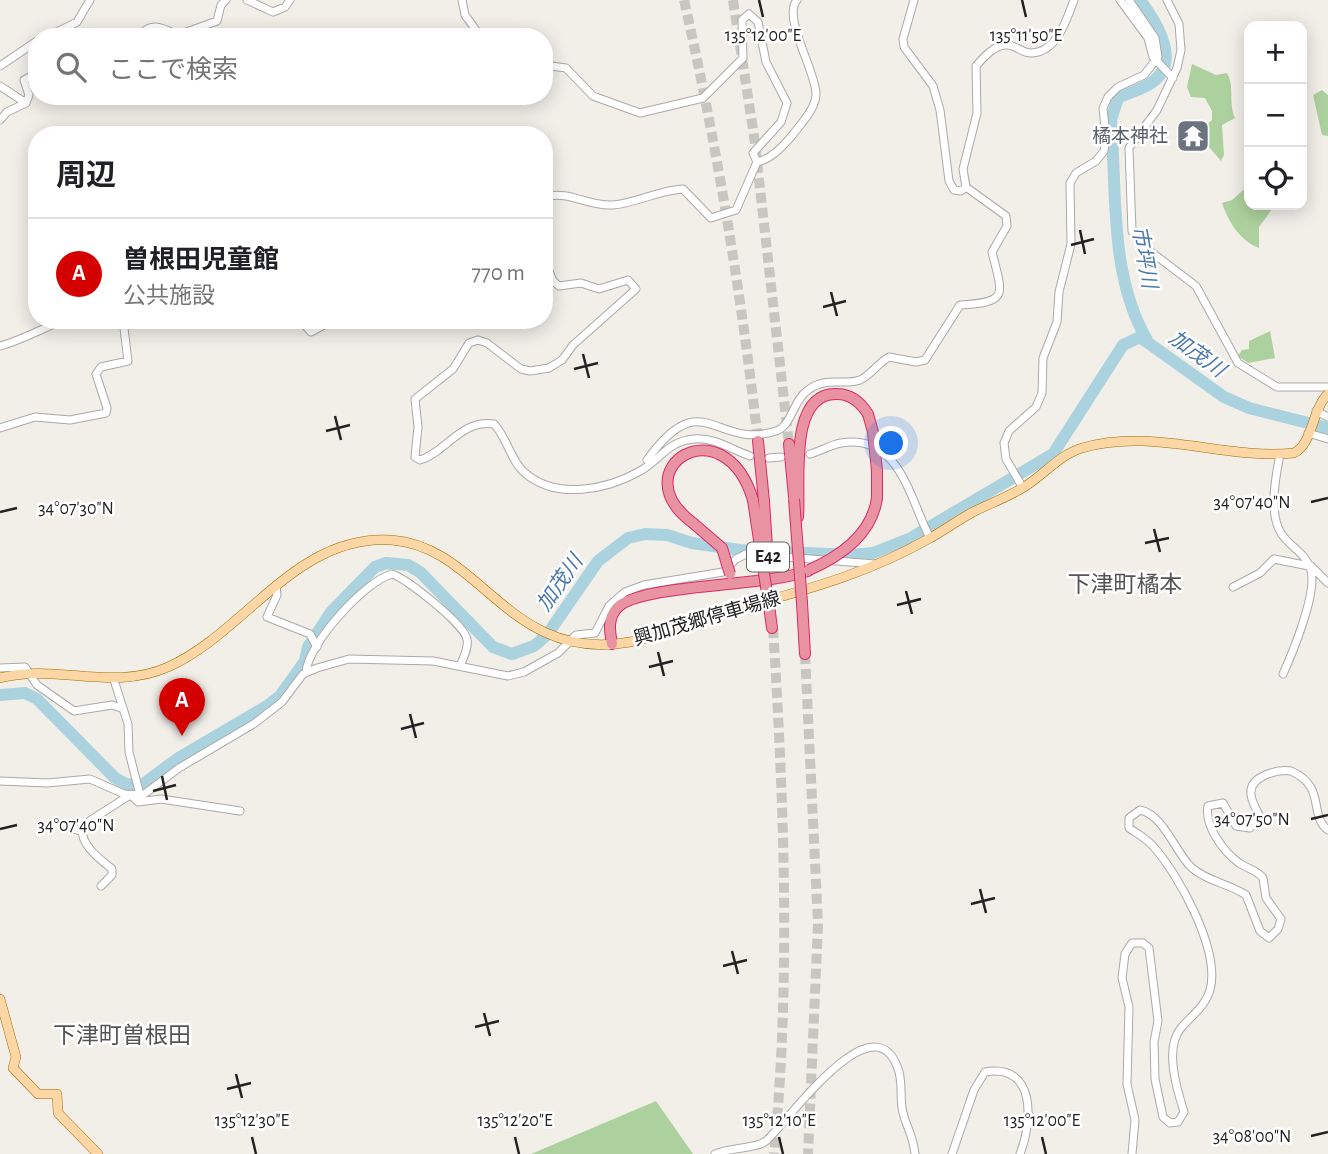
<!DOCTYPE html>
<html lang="ja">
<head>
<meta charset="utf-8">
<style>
	:root { --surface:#fff; --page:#f6f6f6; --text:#202124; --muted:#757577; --line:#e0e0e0; --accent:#d40000 }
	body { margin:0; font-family:"Alegreya Sans","Noto Sans JP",sans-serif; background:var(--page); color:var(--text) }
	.controls { position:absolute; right:21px; top:21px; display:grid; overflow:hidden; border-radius:14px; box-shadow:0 4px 18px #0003 }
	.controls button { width:63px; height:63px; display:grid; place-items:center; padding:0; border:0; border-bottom:2px solid var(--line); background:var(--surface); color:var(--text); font:35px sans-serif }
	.you { position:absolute; left:892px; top:444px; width:24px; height:24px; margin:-18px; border:5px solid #fff; border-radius:50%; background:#1a73e8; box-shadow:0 0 0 10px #1a73e833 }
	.badge { display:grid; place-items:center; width:46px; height:46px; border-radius:50%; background:var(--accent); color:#fff; font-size:23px; font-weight:700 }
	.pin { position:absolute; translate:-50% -58px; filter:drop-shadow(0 2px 4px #0008) }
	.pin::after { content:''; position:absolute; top:37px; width:24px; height:21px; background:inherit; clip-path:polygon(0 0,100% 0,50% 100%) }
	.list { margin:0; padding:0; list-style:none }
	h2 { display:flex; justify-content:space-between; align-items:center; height:91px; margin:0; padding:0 28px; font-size:30px }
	h2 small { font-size:23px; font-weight:400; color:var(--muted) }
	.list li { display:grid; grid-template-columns:46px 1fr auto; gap:21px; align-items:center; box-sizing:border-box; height:112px; padding:0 28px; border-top:2px solid var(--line) }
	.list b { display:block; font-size:26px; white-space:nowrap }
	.list p { margin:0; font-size:23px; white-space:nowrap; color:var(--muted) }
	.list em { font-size:23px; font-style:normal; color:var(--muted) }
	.icon { flex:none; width:38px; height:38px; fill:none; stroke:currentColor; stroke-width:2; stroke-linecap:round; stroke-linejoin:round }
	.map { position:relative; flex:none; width:1328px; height:1154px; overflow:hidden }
	.search { position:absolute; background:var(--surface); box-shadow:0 4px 18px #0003; left:28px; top:28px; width:525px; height:77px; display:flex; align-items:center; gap:18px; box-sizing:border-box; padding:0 24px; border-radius:28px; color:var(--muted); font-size:26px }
	.panel { position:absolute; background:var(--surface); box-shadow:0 4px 18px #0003; left:28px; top:126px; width:525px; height:203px; border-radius:28px }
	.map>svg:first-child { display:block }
</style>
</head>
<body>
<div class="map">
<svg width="1328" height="1154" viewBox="0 0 1328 1154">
	<rect width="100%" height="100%" fill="#f2efe9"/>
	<path fill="#add19e" d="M1192 64 1216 75 1227 73C1235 88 1228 102 1235 118L1222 125 1224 155 1221 161 1202 139 1201 129 1212 120V111L1205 98 1191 97 1187 87Z
		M1322 90 1328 95V136L1322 135 1313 95Z
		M1249 185V205H1275L1259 227V248C1240 241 1228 221 1222 203L1232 200Z
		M1270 331 1275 358 1248 363 1238 356 1242 350 1249 349V341Z
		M656 1101 693 1154H531Z"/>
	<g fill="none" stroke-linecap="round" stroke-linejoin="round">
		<path stroke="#aad3df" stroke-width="12" d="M1140 0C1155 20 1181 59 1154 81 1144 89 1130 92 1118 98L1111 120C1117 191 1109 275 1147 340
			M0 695 25 693 37 699 115 778 126 784 142 785 177 759 267 706 280 696 305 661 308 647 331 612 375 567 386 563 408 565 420 572 493 647 512 654 534 646 547 635 598 561 628 538 645 534 667 535 692 543 740 550 851 555 873 553 911 538 1053 454 1123 345 1140 337 1224 397 1249 408 1328 428"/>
		<path stroke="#c8c6c1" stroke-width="10" stroke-dasharray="10 5" stroke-linecap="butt" d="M684 0C717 146 741 292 758 441
			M733 0 754 136 789 444
			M773 628C784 803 791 979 774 1154
			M805 654 818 924 808 1154"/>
		<defs>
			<path id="minor" d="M247 0 273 12 285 7 290 0
				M462 0 465 15 481 37
				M914 0 903 39 904 47 933 86 940 110 949 181 954 190 961 191 966 187
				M1120 0 1148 38 1153 57 1173 78
				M1167 0 1179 24 1181 50 1177 68 1157 110 1129 148 1132 231 1142 245 1196 286 1238 363 1277 387H1328
				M47 37 77 22 90 0
				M138 37C151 21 161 27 178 35L217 21 221 5 226 0
				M544 65 566 68 593 96 640 113 703 98 743 58 742 20 749 14 758 22 766 62 787 103 781 122 753 153 757 162
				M0 66 37 41
				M0 86 26 103
				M26 103 29 95 24 80 37 73
				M0 120 7 112 26 103
				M757 162C771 159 781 148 791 137 799 126 816 109 816 94 816 71 782 18 797 0
				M544 197C570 190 588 207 613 205 637 203 659 190 683 189L711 218 736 210 757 162
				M544 259 553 281 559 286 581 283 599 289 628 280 636 289 573 345 562 360 549 368 530 371 521 369 487 343 478 340 469 343 453 369 415 399 418 427 415 457 420 460C445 453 461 419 494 424 507 437 511 462 525 473 556 500 607 490 640 471 661 459 668 441 694 439 714 437 732 450 750 456
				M300 320 311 332 333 320
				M0 346C23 340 42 328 65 320
				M1316 411 1328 417
				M0 428 35 417 70 420 106 413 107 408 96 374 101 367 128 361 123 320
				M1308 433 1328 439
				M810 454C821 451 830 445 841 443 900 433 910 500 930 538
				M1280 454C1276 476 1268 512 1281 533 1290 548 1306 552 1311 571 1317 593 1293 652 1283 674
				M769 458 781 457
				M647 460C703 382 715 451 776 431 792 426 793 400 808 390 827 376 844 386 860 380 871 375 878 363 889 357L916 362 925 360 960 305C1009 302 1003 296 992 252L1007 226 1006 216 966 187 963 169 977 113 976 66C983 58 995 44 1007 45 1016 45 1023 54 1032 53 1057 52 1067 19 1074 0
				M1023 488 1006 459 1004 443 1009 431 1036 407 1042 393 1043 358 1057 322 1059 292 1071 244 1070 183 1076 173 1096 161 1104 151 1106 137 1103 108 1108 97 1118 87 1144 75 1158 57 1155 38 1129 0
				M1311 566 1328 583
				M276 585 277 595 267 617 310 634 317 647
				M1233 587 1260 573 1274 559 1309 566
				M0 668 25 667 37 685 74 711 112 705 121 708
				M306 672C308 644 365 581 392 574 406 578 464 624 467 639 469 647 463 659 460 666
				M114 680 128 724 129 752 140 795
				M0 781 47 783 90 779 124 794 143 795 179 768 255 723 282 702 303 674 317 668 349 659 433 661 508 676 524 672 558 653 576 635 595 633 609 606 625 592 644 585 723 572 736 559 746 554 875 564
				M131 795 138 802 161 799 240 811
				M64 827 82 831
				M101 886 112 875V869C100 859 82 847 82 829L91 820 130 795
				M715 1154C730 1147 756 1149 766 1141 787 1123 871 1001 897 1066 903 1079 900 1094 902 1108 905 1126 913 1133 915 1154
				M952 1154 974 1090 985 1072C1036 1063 1033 1121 1020 1154
				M1132 1154 1135 1120 1127 1084 1129 1007 1122 978 1125 954 1132 943H1143L1149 948 1158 1021 1154 1042 1155 1079 1163 1117 1170 1123 1178 1122 1184 1112C1177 1090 1164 1048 1181 1028 1192 1015 1205 1007 1210 990 1221 950 1177 871 1151 844 1144 837 1136 833 1129 828V818L1140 810C1163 814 1176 853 1191 867 1206 881 1230 884 1246 895L1260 931 1269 938 1278 929 1281 919 1266 898 1263 878C1257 870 1248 869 1239 863 1224 852 1204 826 1208 806L1223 803 1236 826 1250 828 1259 815C1256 808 1251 801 1251 794 1249 776 1278 769 1291 771 1327 787 1308 815 1328 830"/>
			<path id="major" d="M0 678C56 663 112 692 168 667 245 633 296 534 391 540 482 546 508 664 630 642 662 636 693 622 724 613 797 592 864 576 930 538 945 530 958 520 973 512 989 504 1008 497 1024 487 1044 475 1059 455 1082 448 1152 427 1224 460 1294 453 1313 444 1312 409 1328 394
				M0 999 16 1057 13 1068 38 1094H57L58 1113 98 1154"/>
			<path id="highway" d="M758 441 764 501
				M789 444 794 497
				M877 471V498
				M798 517C801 485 787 392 837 394 851 394 861 403 868 414
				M693 523C620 469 724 403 753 500
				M802 603 805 654
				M770 613 772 628
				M612 644C610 632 607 619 617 608 638 584 765 587 808 571"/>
		</defs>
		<use href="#minor" stroke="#a9a9a9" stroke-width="9"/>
		<use href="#major" stroke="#a06b00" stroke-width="10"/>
		<use href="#highway" stroke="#dc2a67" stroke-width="12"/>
		<use href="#minor" stroke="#fff" stroke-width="7"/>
		<use href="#major" stroke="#fcd6a4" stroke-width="9"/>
		<use href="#highway" stroke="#e892a2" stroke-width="10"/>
		<defs>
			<path id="highway-bridge" d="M868 414 873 432 877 471
				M794 499 802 603
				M753 500 770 613
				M764 501 767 547
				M693 523 722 548 730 574
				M809 570C841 556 872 534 877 498"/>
		</defs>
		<use href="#highway-bridge" stroke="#dc2a67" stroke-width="12" stroke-linecap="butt"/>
		<use href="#highway-bridge" stroke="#e892a2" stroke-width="10"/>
	</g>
	<path fill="none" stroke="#222" stroke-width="2.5" d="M759 0 763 17M1022 0 1026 17M1080 230 1085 254M1071 245 1094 239M831 292 837 316M823 307 846 301M583 354 589 378M574 369 598 363M335 416 341 440M326 431 350 425M1311 502 1328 498M0 512 17 508M1154 529 1160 552M1145 543 1169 538M906 591 912 614M897 605 921 599M658 652 664 676M649 667 673 661M410 714 416 738M401 729 424 723M162 776 167 800M153 791 176 785M1311 819 1328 815M0 829 17 825M980 889 986 913M971 904 995 898M732 951 738 974M723 966 747 960M484 1013 490 1036M475 1027 499 1021M236 1074 242 1098M227 1089 251 1083M1311 1136 1328 1132M252 1137 256 1154M515 1137 519 1154M779 1137 783 1154M1042 1137 1046 1154"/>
	<defs>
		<symbol id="temple-square" viewBox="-11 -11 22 22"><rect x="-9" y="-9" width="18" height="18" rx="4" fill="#6b7280" stroke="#fff"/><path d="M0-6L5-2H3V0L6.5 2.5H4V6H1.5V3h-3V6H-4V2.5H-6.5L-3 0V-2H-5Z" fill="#fff"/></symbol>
	</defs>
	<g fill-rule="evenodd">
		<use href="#temple-square" x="1174" y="117" width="38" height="38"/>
	</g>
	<g text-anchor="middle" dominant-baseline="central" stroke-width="5" stroke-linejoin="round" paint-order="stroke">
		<rect fill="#fff" stroke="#646464" stroke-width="2" x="747" y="542.5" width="42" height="29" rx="5"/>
		<g font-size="18" font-weight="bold" fill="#222">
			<text x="768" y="557">E42</text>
		</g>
		<g font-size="19" fill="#5b616d" stroke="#fff" text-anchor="end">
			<text x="1168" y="136">橘本神社</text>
		</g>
		<g font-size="19" fill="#222" stroke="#fff">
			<text transform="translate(707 619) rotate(-16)">興加茂郷停車場線</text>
		</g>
		<g font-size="21" font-style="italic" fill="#4a7aab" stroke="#fff">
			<text transform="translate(1144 257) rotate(80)">市坪川</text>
			<text transform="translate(1197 354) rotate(36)">加茂川</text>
			<text transform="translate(560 583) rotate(-55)">加茂川</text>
		</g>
		<g font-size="23" fill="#555" stroke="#fff">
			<text x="1125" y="585">下津町橘本</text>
			<text x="122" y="1036">下津町曽根田</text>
		</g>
	</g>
	<g font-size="18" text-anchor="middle" fill="#222" stroke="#fff" stroke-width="5" stroke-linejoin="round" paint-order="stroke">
		<text x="763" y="41">135°12'00"E</text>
		<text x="1026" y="41">135°11'50"E</text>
		<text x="1252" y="508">34°07'40"N</text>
		<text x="76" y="514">34°07'30"N</text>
		<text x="1252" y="825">34°07'50"N</text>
		<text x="76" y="831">34°07'40"N</text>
		<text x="252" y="1126">135°12'30"E</text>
		<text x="515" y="1126">135°12'20"E</text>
		<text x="779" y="1126">135°12'10"E</text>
		<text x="1042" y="1126">135°12'00"E</text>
		<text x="1252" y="1142">34°08'00"N</text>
	</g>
</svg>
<div class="controls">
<button>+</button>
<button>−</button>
<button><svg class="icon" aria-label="locate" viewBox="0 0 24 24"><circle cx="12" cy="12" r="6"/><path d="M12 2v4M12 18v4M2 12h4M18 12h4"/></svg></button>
</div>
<div class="you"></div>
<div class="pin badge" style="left:182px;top:736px">A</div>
<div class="search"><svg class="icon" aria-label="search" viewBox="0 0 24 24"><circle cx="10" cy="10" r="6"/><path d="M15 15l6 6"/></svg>ここで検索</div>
<section class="panel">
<h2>周辺<small></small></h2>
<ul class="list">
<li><span class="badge">A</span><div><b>曽根田児童館</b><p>公共施設</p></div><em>770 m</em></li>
</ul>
</section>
</div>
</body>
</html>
